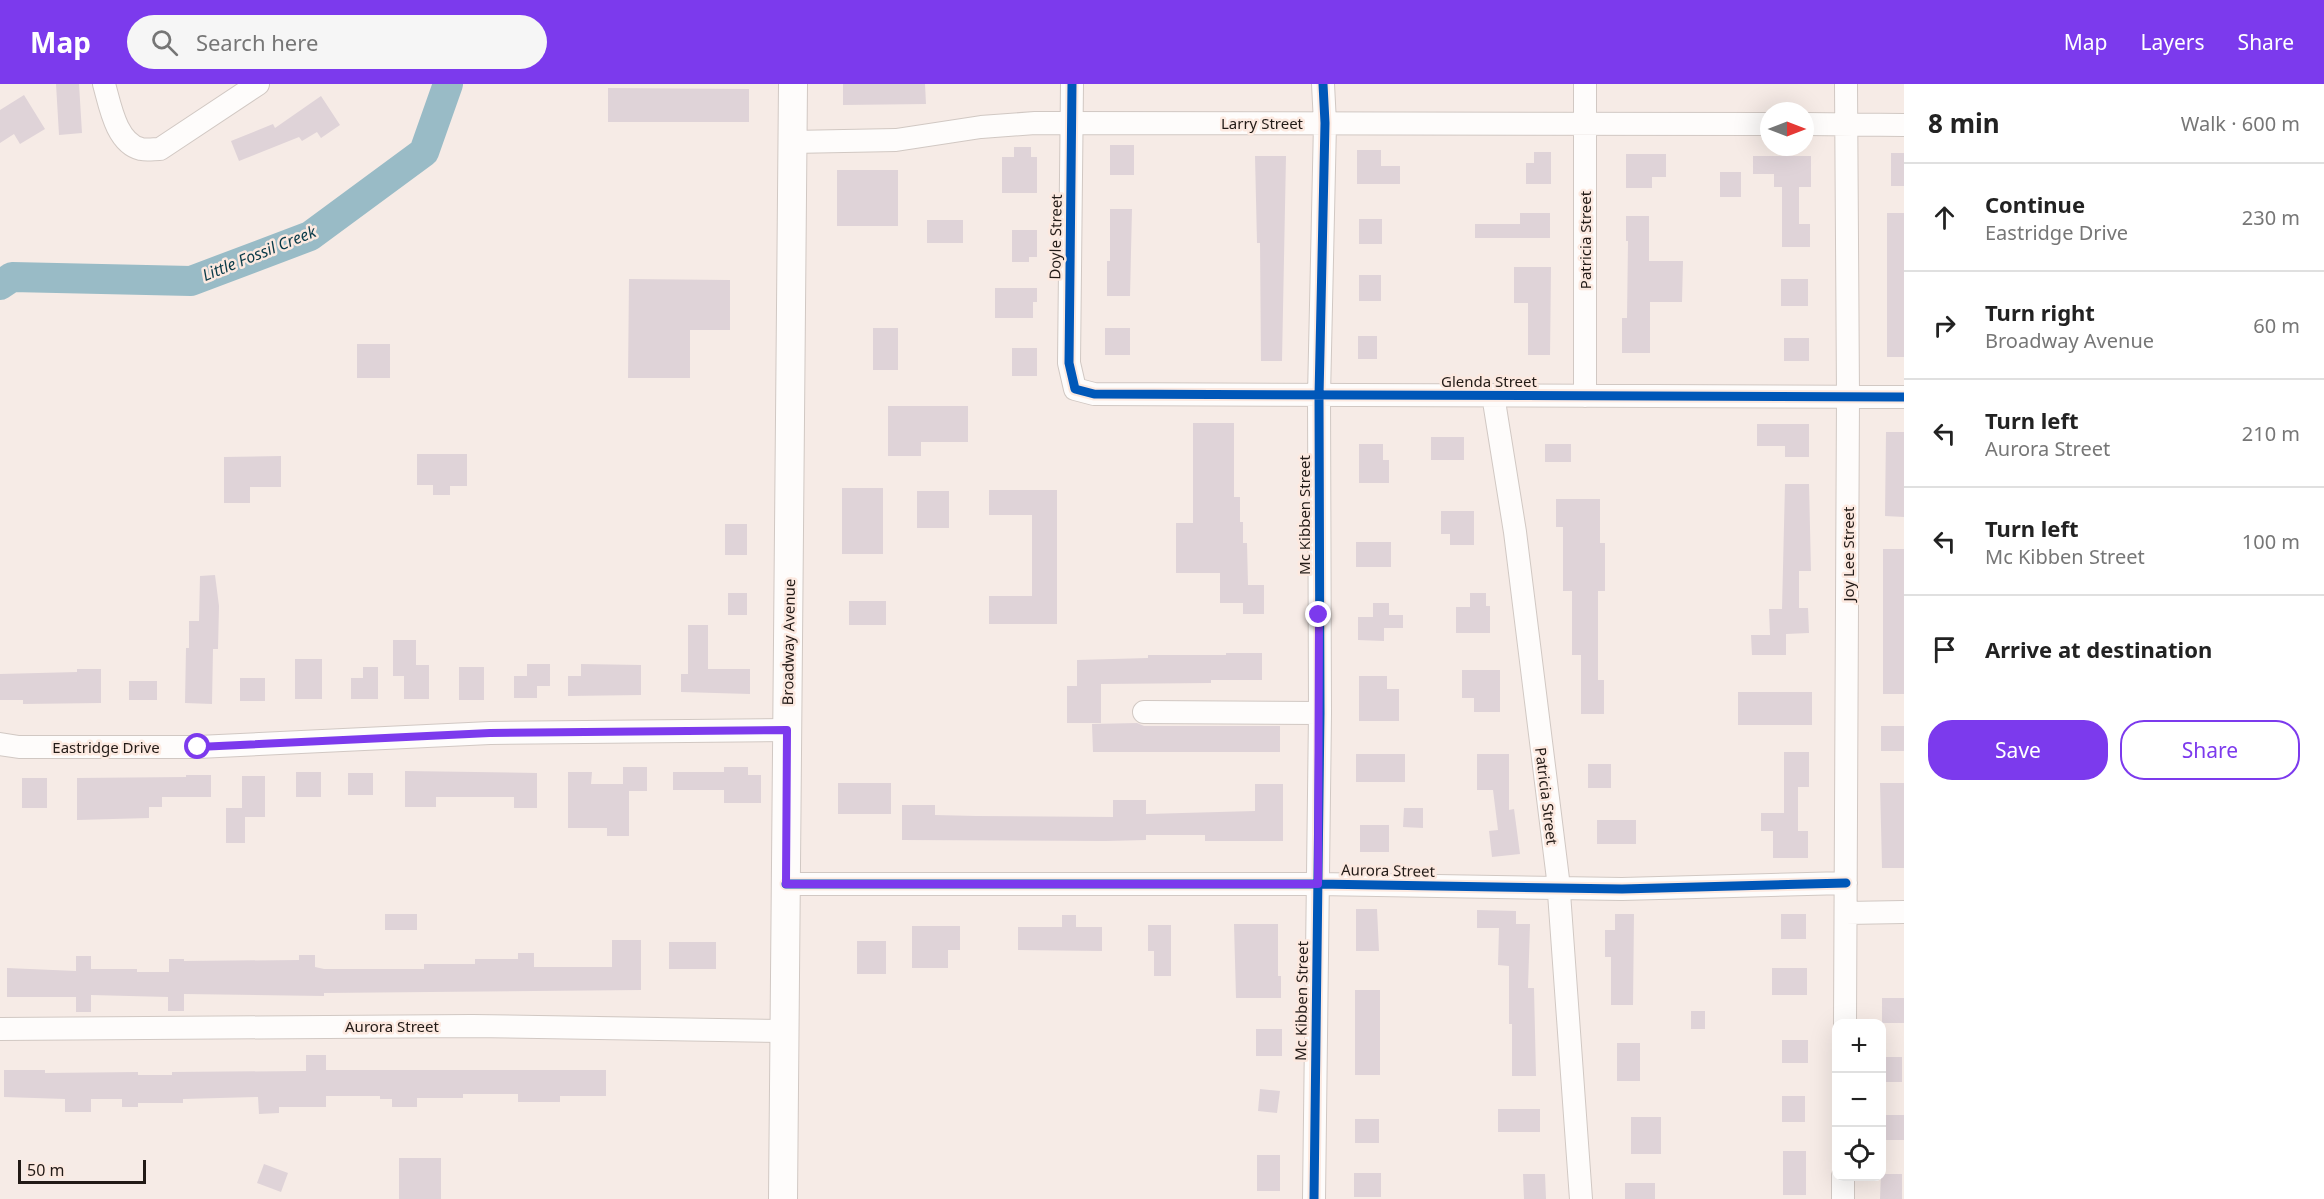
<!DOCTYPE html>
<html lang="en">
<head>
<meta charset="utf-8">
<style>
	:root { --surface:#fff; --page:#f6f6f6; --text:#222; --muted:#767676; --line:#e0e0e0; --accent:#7c3aed }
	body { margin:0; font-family:"Noto Sans",sans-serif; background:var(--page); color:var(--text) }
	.controls { position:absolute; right:18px; bottom:18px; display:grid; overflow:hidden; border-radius:12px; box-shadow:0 6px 24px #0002 }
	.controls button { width:54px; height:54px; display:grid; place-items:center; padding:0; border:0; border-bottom:2px solid var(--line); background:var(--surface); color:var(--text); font:30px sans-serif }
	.compass { position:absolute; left:1760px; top:18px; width:54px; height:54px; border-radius:50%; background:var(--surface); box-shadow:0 6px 24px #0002; rotate:90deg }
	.scale { position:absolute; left:18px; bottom:15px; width:128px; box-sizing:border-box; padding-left:6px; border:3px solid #221a16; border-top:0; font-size:16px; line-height:21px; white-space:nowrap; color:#221a16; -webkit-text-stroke:4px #fce9e0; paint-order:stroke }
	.stop { position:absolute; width:18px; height:18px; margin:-14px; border:4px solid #7c3aed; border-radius:50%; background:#fff }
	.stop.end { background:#7c3aed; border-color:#fff; box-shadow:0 2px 6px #0008 }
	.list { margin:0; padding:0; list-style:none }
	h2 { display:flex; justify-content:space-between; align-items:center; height:78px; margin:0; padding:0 24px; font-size:26px }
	h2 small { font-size:20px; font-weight:400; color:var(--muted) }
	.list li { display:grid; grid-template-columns:39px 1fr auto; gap:18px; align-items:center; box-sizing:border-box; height:108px; padding:0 24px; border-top:2px solid var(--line) }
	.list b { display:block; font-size:22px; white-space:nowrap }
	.list p { margin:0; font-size:20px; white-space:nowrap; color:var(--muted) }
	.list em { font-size:20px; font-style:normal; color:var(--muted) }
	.actions { display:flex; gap:12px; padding:18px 24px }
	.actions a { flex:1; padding:14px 0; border:2px solid var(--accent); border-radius:24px; text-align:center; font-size:21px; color:var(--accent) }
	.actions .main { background:var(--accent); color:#fff }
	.icon { flex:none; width:33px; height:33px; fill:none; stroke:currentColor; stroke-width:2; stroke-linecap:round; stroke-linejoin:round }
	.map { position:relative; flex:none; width:1904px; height:1115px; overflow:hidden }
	header { display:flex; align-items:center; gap:36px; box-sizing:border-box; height:84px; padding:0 30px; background:var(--accent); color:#fff }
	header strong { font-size:28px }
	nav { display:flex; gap:33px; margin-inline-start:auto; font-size:21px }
	.search { width:420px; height:54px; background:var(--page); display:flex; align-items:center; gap:15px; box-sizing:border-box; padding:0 21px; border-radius:33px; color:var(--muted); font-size:22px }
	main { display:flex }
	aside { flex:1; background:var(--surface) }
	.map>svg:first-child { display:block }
</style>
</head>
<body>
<header>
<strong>Map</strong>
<div class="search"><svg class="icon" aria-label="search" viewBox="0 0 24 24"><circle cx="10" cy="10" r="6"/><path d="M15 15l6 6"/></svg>Search here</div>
<nav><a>Map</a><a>Layers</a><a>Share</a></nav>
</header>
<main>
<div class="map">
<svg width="1904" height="1115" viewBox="0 0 1904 1115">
	<rect width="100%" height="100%" fill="#f6ebe6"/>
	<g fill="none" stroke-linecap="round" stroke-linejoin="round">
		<path stroke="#99bbc6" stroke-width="30" d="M0 201 12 193 191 197 310 152 424 68 448 0"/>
	</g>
	<path fill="#dfd3d8" d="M56 0H79L82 49 59 51Z
		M843 0H925L926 20 843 21Z
		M608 4 749 5V38H608Z
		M24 11 45 45 20 60 14 50 0 59V26Z
		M321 12 340 41 321 54 317 48 302 57 299 53 239 77 231 57 273 40 275 44Z
		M1110 61H1134V91H1110Z
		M1014 63H1031V73H1037V109H1002V73H1014Z
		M1357 66H1381V82H1400V100H1357Z
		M1534 68H1551V100H1526V79H1534Z
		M1891 69H1904V102H1891Z
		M1626 70H1666V93H1652V104H1626Z
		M1255 72H1286L1282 277H1261L1260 159H1257Z
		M1753 72H1811V103H1799V140H1810V163H1782V103H1774V90H1753Z
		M837 86H898V142H837Z
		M1720 88H1741V113H1720Z
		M1110 125H1132L1130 212H1107V177H1110Z
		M1520 129H1550V154H1475V140H1520Z
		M1887 129H1904V273H1887Z
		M1626 132H1649V177H1683L1682 218H1650V269H1622V234H1627L1628 157H1626Z
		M1359 135H1382V160H1359Z
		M927 136H963V159H927Z
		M1012 146H1037V173H1029V178H1012Z
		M1514 183H1551L1550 271H1528V219H1514Z
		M1359 191H1381V217H1359Z
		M629 195 730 196V246H690V294H628Z
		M1781 195H1808V222H1781Z
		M995 204H1037V218H1033V234H995Z
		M873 244H898V286H873Z
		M1105 244H1130V271H1105Z
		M1358 252H1377V275H1358Z
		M1784 254H1809V277H1784Z
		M357 260H390V294H357Z
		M1012 264H1037V292H1012Z
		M888 322H968V358H921V372H888Z
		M1193 339H1234V413H1240V438H1243V459H1247L1248 501H1264V530H1243V519H1220V489H1176V439H1193Z
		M1757 340H1809V373H1785V362H1757Z
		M1886 348H1904V433L1885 432Z
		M1431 353H1464V376H1431Z
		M1359 360H1383V376H1389V399H1359Z
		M1545 360H1571V378H1545Z
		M417 370H467V402H450V411H433V401H417Z
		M281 372V403H250V419H224V373Z
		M1785 400H1809L1811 487H1799V524H1808L1809 549 1786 550V571H1752L1751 551H1770L1769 525H1782Z
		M842 404H883V470H842Z
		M989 406H1057V540H989V512H1032V431H989Z
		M917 407H949V444H917Z
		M1556 415H1600V459H1605V507H1598V596H1604V630H1581V571H1572V507H1563V443H1556Z
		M1441 427H1474V461H1450V450H1441Z
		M725 440H747V471H725Z
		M1356 458H1391V483H1356Z
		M1883 465H1904V610H1883Z
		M215 491 219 522 218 565H213L212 620 185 619 186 564H189V537H199L200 492Z
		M728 509H747V531H728Z
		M1470 509H1486V522H1490V549H1456V523H1470Z
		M849 517H886V541H849Z
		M1373 519H1389V531H1403V544H1384V557L1358 556V533H1373Z
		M688 541H708V585H750V610L681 608V590H688Z
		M393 556H416V581H429V615H404V592H393Z
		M1226 569H1262V596H1211V599L1101 600V639H1067V602H1077V576L1148 574V571H1226Z
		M295 575H322V615H295Z
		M527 580H550V602H537V614H514V592H527Z
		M581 580 641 581V611L568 612V592H581Z
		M363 583H378V615H351V594H363Z
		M459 583H484V616H459Z
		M77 585H101V619L23 620V616H0V590L77 588Z
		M1462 586H1500V628H1474V614H1462Z
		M1359 592H1387V605H1399V637H1359Z
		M240 594H265V617H240Z
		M129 597H157V616H129Z
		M1738 608H1812V641H1738Z
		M1137 639 1144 642H1280V668H1093L1092 640Z
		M1881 642H1904V667H1881Z
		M1784 668H1809V703H1798V747H1808V774H1773V747H1761V729H1784Z
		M1356 670H1405V698H1356Z
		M1477 670H1509V726L1514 725 1520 770 1492 773 1489 747 1498 746 1493 706H1477Z
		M1588 680H1611V704H1588Z
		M623 683H647V707H629V752H607V744H568V688H592L591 700H623Z
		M724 683H748V691H761V719H724V706H673V688H724Z
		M405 687 537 689V724H514V713H436V723H405Z
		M296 688H321V713H296Z
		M348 689H373V711H348Z
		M186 691H211V713H162V723H149V734L77 736V694L186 693Z
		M242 692H265V733H245V759H226V724H242Z
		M22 694H47V724H22Z
		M838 699H891V730H838Z
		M1880 699H1904V784H1882Z
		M1255 700H1283V757H1205V751H1146V756L1106 757 902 756V721H935V731L976 732 1113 733V716H1146V730L1255 727Z
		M1404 724H1423V744L1403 743Z
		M1597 736H1636V760H1597Z
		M1360 741H1389V768H1360Z
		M1356 825H1377L1379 867H1356Z
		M1477 826 1516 827V840H1530L1528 904H1534L1536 992H1512V940H1509V882L1498 881 1499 844H1477Z
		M385 830H417V846H385Z
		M1615 830H1634L1633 921H1611V873H1605V846H1615Z
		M1781 830H1806V855H1781Z
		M1062 831H1076V843H1102V867L1018 866V843H1062Z
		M1234 840H1278V892H1281V914H1236Z
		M1148 841H1171V892H1154V867H1148Z
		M912 842H960V866H948V884H912Z
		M612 856H641V906L324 909V912L184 910V927H168V913L91 911V928H76V913H7V884L76 887V872H91V885H137V888H169V875H184V877L299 876V871H315V883L324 885H424V880H475V875H518V869H534V883H612Z
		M857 857H886V890H857Z
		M669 858H716V885H669Z
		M1772 884H1807V911H1772Z
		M1355 906H1380V991H1355Z
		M1882 914H1904V939H1882Z
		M1691 927H1705V945H1691Z
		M1256 945H1282V972H1256Z
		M1782 956H1808V979H1782Z
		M1617 959H1640V997H1617Z
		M306 971H326V986H606V1012H560V1018H518V1010H463V1014H417V1023H392V1015H380V1012H326V1023H279V1029L259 1030 258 1013 183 1015V1019H138V1023H122V1015H91V1028H65V1015L4 1013V986H45V989L138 988V991H172V988L306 987Z
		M1881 973H1902V998H1881Z
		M1260 1005 1280 1007 1277 1029 1258 1027Z
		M1782 1012H1805V1038H1782Z
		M1498 1025H1540V1048H1498Z
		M1881 1031H1904V1056H1881Z
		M1631 1033H1661V1070H1631Z
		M1355 1035H1379V1059H1355Z
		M1783 1067H1806V1111H1783Z
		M1257 1071H1280V1107H1257Z
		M399 1074H441V1115H399Z
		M264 1080 288 1089 281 1108 257 1099Z
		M1354 1089H1381V1113H1354Z
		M1523 1090H1545L1546 1115H1524Z
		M1881 1090H1902V1115H1880Z
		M1625 1099H1655V1115H1625Z"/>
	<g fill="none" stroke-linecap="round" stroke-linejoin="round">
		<defs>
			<path id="minor" d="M104 0C110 21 116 59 141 65 147 66 154 65 160 65L258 0
				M1072 0 1069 279 1075 305 1094 310 1904 313
				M1585 0V312
				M1805 40 1904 41
				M792 58 896 56 981 43 1035 39 1769 40
				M1493 311 1515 448 1558 795 1581 1115
				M1144 628 1320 629
				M0 660 19 663H198L490 649 787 646
				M786 800H1318L1622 805 1846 799
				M1846 829 1904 828
				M1845 940 1848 312 1846 0
				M0 945 472 942 784 947
				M1314 1115 1320 629 1319 312 1325 39 1323 0
				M1843 1115V1092"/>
			<path id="major" d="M783 1115 793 0"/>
		</defs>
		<use href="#minor" stroke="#d1c8c3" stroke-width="24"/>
		<use href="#major" stroke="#d1c8c3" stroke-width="30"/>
		<use href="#minor" stroke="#fefcfb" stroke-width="22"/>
		<use href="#major" stroke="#fefcfb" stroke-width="28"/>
		<defs>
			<path id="cycleway" d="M1072 0 1069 279 1075 305 1094 310 1904 313
				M786 800H1318L1622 805 1846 799
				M1314 1115 1320 629 1319 312 1325 39 1323 0"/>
		</defs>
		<use href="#cycleway" stroke="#fce9e0" stroke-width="13"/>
		<use href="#cycleway" stroke="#0057b8" stroke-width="9"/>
	</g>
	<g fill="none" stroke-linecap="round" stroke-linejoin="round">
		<path stroke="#7c3aed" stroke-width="8" d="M198 663 490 649 787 646 786 800H1318L1319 531"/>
	</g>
	<g text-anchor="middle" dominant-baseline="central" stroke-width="5" stroke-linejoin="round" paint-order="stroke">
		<g font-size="15" fill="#221a16" stroke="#fce9e0">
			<text x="1262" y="39">Larry Street</text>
			<text transform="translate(1055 153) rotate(-89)">Doyle Street</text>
			<text transform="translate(1585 156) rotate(-90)">Patricia Street</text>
			<text x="1489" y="297">Glenda Street</text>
			<text transform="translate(1304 431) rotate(-90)">Mc Kibben Street</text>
			<text transform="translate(1848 470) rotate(-90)">Joy Lee Street</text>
			<text transform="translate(788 558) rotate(-89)">Broadway Avenue</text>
			<text x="106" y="663">Eastridge Drive</text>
			<text transform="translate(1547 712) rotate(83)">Patricia Street</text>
			<text transform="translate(1388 786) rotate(1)">Aurora Street</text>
			<text transform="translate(1301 917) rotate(-89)">Mc Kibben Street</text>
			<text x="392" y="942">Aurora Street</text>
		</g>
		<g font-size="16" font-style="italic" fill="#083a48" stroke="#fce9e0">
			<text transform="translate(259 169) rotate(-22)">Little Fossil Creek</text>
		</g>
	</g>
</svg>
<div class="controls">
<button>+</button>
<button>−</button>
<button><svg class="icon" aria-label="locate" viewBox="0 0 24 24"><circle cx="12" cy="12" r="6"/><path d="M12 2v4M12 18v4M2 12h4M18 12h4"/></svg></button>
</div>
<svg class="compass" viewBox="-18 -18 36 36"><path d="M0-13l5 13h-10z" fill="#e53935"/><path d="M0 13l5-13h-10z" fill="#767676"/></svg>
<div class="scale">50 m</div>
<div class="stop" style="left:198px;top:663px"></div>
<div class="stop end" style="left:1319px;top:531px"></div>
</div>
<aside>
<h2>8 min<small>Walk · 600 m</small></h2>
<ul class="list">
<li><svg class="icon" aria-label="ahead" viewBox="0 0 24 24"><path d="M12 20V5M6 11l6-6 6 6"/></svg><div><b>Continue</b><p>Eastridge Drive</p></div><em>230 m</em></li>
<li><svg class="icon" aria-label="right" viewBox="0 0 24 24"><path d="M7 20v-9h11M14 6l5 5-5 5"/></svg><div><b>Turn right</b><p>Broadway Avenue</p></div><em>60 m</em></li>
<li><svg class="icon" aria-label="left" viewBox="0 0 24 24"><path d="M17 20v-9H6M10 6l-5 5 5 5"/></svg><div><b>Turn left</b><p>Aurora Street</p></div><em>210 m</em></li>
<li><svg class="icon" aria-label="left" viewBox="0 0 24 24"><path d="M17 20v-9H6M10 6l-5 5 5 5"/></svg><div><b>Turn left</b><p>Mc Kibben Street</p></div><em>100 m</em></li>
<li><svg class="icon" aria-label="arrive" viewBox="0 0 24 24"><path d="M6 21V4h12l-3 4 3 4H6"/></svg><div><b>Arrive at destination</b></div></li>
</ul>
<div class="actions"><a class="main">Save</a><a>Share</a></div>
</aside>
</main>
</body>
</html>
